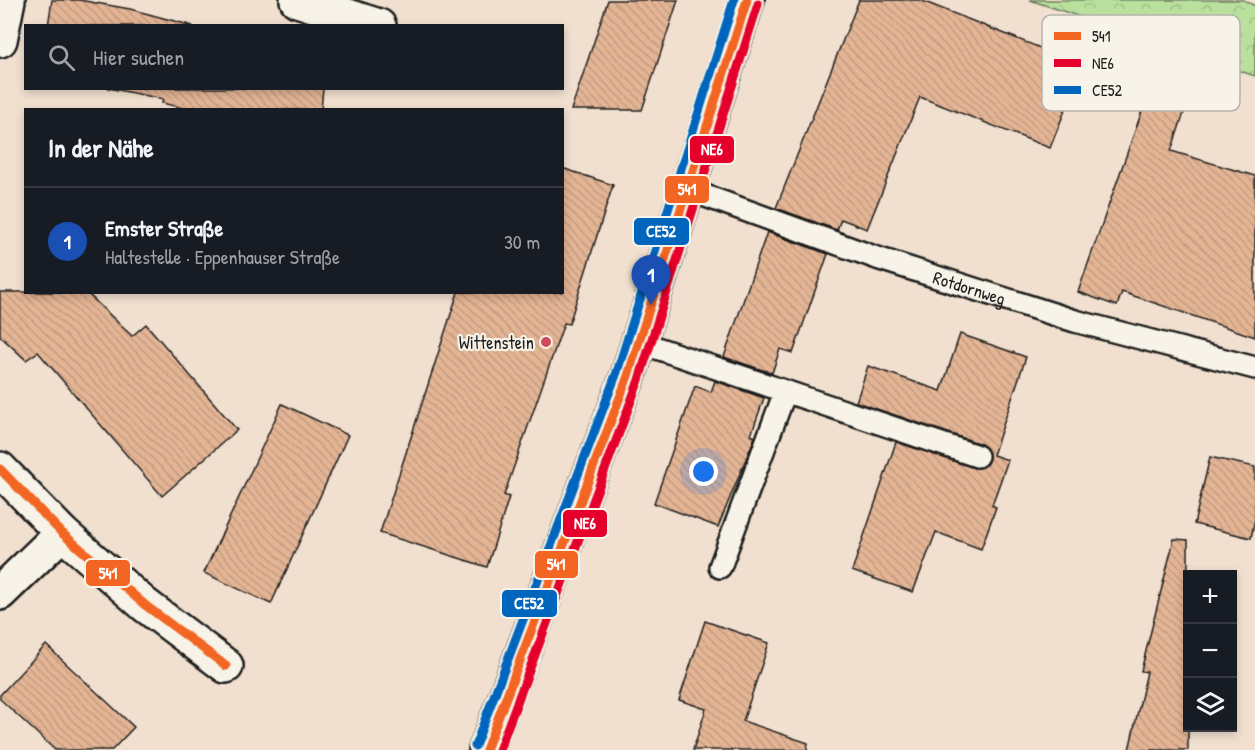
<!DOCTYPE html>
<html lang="de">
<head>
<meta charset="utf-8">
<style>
	:root { --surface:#171b24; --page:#20242c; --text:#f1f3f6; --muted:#9ea1a6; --line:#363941; --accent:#1a73e8 }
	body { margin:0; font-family:"Patrick Hand",sans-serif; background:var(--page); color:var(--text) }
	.controls { position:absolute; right:18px; bottom:18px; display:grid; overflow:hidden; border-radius:0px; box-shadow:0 3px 9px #0003 }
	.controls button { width:54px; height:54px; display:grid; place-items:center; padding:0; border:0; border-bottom:2px solid var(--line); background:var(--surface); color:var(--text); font:30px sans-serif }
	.you { position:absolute; left:704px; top:472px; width:21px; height:21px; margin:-15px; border:4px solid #fff; border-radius:50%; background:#1a73e8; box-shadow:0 0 0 9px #1a73e833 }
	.badge { display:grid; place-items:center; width:39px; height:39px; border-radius:50%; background:var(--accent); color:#fff; font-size:20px; font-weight:700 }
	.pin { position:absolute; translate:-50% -50px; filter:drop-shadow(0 2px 3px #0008) }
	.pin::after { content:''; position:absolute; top:32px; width:21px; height:18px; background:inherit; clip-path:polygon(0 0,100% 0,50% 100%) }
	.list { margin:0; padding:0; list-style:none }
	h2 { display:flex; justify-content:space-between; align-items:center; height:78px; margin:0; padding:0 24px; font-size:26px }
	h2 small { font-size:20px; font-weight:400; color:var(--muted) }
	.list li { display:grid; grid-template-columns:39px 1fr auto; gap:18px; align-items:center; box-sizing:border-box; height:108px; padding:0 24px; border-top:2px solid var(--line) }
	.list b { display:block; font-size:22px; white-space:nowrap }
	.list p { margin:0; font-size:20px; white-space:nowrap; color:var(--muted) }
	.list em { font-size:20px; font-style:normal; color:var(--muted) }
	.icon { flex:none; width:33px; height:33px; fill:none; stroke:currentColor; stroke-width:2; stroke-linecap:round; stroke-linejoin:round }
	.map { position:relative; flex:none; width:1255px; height:750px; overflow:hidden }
	.search { position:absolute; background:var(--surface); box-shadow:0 3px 9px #0003; left:24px; top:24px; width:540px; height:66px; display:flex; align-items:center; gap:15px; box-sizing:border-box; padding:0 21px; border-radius:0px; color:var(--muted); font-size:22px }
	.panel { position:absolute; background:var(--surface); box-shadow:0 3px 9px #0003; left:24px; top:108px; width:540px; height:186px; border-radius:0px }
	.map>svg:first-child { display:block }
</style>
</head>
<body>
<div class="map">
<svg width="1255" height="750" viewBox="0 0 1255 750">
	<defs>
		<pattern id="forest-crowns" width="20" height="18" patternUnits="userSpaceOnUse" patternTransform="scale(1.5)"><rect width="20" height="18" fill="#b9e09c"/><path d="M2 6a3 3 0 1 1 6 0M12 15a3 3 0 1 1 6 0" fill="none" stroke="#9ec086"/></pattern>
		<pattern id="building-back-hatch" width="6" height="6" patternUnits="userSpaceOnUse" patternTransform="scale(1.5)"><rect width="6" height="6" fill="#e4b595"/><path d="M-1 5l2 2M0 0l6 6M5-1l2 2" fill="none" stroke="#c39b80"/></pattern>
	</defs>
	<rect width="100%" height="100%" fill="#f1e0cf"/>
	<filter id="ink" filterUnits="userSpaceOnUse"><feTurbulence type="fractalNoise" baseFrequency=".0167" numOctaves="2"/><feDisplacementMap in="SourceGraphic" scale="12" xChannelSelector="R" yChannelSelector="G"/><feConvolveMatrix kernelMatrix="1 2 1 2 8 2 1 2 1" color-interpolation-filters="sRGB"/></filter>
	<g filter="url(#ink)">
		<path fill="url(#forest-crowns)" stroke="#6a7e5c" stroke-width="1.5" d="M1030 0H1244L1255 6V76Z"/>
		<path fill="url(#building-back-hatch)" stroke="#1c1c1c" stroke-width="1.5" d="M52 0H79L130 9 193 26H48Z
			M608 0H678L642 110H571Z
			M859 0H920L1083 65 1050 148 920 97 867 229 841 219 837 230 776 208Z
			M108 88H323L321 110H191L162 103 163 99Z
			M1148 94 1186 107 1171 151 1255 176V337L1122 292 1117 306 1078 292Z
			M562 168 613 185 569 324 564 323 504 495 509 497 487 567 380 533 458 292H562Z
			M767 232 828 254 793 353 780 349 772 373 724 357Z
			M0 292H86L132 336 146 324 237 430 162 496 38 352 26 360 0 336Z
			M960 334 1026 357 993 455 1008 460 992 505 996 507 981 549 936 532 913 592 852 571 896 442 974 468 986 465 989 453 981 444 856 402 868 366 941 391Z
			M715 381 764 398 751 435 755 437 718 527 654 503 695 386 711 392Z
			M282 404 348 435 271 604 204 573Z
			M1210 457 1255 467V519L1251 538 1194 524Z
			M1174 539 1188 540V750H1129L1147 672 1141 671Z
			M705 621 769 643 743 721 808 743 807 750H693L706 709 679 700Z
			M46 645 134 727 112 750H55L0 699V695Z"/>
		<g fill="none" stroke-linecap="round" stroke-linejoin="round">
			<defs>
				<g id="lane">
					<path id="s1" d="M689 190 877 258 1075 321 1255 368"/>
					<path d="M639 342 977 456"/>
					<path d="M720 567 785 392"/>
				</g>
				<path id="street" d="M297 0 379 26
					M0 40 8 0
					M0 593 62 533"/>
				<path id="secondary" d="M0 469 62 533 145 605 226 666"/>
				<path id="primary" d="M486 750 628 376 747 0"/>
			</defs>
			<use href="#lane" stroke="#1c1c1c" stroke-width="26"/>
			<use href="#street" stroke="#1c1c1c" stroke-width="38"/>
			<use href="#secondary" stroke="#1c1c1c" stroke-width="38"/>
			<use href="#primary" stroke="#1c1c1c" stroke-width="38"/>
			<use href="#lane" stroke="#f7f3e8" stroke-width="21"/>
			<use href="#street" stroke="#f7f3e8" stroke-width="33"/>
			<use href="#secondary" stroke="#f7f3e8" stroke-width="33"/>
			<use href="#primary" stroke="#fcde96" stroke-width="33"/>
			<defs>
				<path id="bus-1" d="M0 469 62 533 145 605 226 666
					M486 750 628 376 747 0"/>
				<path id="bus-2" d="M499 750 639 380 758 4"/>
				<path id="bus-3" d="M475 746 617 372 734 0"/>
			</defs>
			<use href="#bus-1" stroke="#f7f3e8" stroke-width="14"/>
			<use href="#bus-2" stroke="#f7f3e8" stroke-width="14"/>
			<use href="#bus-3" stroke="#f7f3e8" stroke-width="14"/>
			<use href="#bus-1" stroke="#f26522" stroke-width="9"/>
			<use href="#bus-2" stroke="#e4002b" stroke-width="9"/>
			<use href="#bus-3" stroke="#0065bd" stroke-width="9"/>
		</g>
	</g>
	<circle fill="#d1495b" stroke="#f7f3e8" stroke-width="2" cx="546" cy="342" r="6"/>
	<g text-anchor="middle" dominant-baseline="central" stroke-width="4.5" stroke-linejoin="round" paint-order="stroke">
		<g font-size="18" fill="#1c1c1c" stroke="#f7f3e8">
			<text stroke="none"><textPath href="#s1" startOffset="297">Rotdornweg</textPath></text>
		</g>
		<g font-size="18" fill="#1c1c1c" stroke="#f7f3e8" text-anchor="end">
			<text x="534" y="342">Wittenstein</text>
		</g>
	</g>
	<rect x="1042" y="15" width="198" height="96" rx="9" fill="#f7f3e8" stroke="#b5b2ab" stroke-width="1.5"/>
	<rect x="1054" y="32" width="27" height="8" fill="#f26522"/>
	<rect x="1054" y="59" width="27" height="8" fill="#e4002b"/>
	<rect x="1054" y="86" width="27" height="8" fill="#0065bd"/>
	<g font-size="16" fill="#1c1c1c">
		<text x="1092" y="42">541</text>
		<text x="1092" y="69">NE6</text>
		<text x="1092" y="96">CE52</text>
	</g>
	<g stroke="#f7f3e8" stroke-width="2">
		<rect x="689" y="135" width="46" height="29" rx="6" fill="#e4002b"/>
		<rect x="664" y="175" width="46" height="29" rx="6" fill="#f26522"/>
		<rect x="633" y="217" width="57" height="29" rx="6" fill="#0065bd"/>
		<rect x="562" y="509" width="46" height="29" rx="6" fill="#e4002b"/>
		<rect x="534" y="550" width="45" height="29" rx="6" fill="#f26522"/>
		<rect x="85" y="559" width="46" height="28" rx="6" fill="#f26522"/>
		<rect x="501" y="589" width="57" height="29" rx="6" fill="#0065bd"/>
	</g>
	<g font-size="16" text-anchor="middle" font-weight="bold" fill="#fff">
		<text x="712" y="155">NE6</text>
		<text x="687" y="195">541</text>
		<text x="661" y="237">CE52</text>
		<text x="585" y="529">NE6</text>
		<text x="556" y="570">541</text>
		<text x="108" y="579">541</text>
		<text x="529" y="609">CE52</text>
	</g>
</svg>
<div class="controls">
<button>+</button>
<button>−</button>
<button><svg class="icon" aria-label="layers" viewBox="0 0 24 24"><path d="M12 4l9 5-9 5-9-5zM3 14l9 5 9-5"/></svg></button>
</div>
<div class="you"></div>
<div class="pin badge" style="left:651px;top:305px;background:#1a4fb4">1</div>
<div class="search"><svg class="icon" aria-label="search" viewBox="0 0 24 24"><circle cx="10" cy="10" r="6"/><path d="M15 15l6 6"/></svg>Hier suchen</div>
<section class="panel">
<h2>In der Nähe<small></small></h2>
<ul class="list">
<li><span class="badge" style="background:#1a4fb4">1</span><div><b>Emster Straße</b><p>Haltestelle · Eppenhauser Straße</p></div><em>30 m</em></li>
</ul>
</section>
</div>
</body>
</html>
